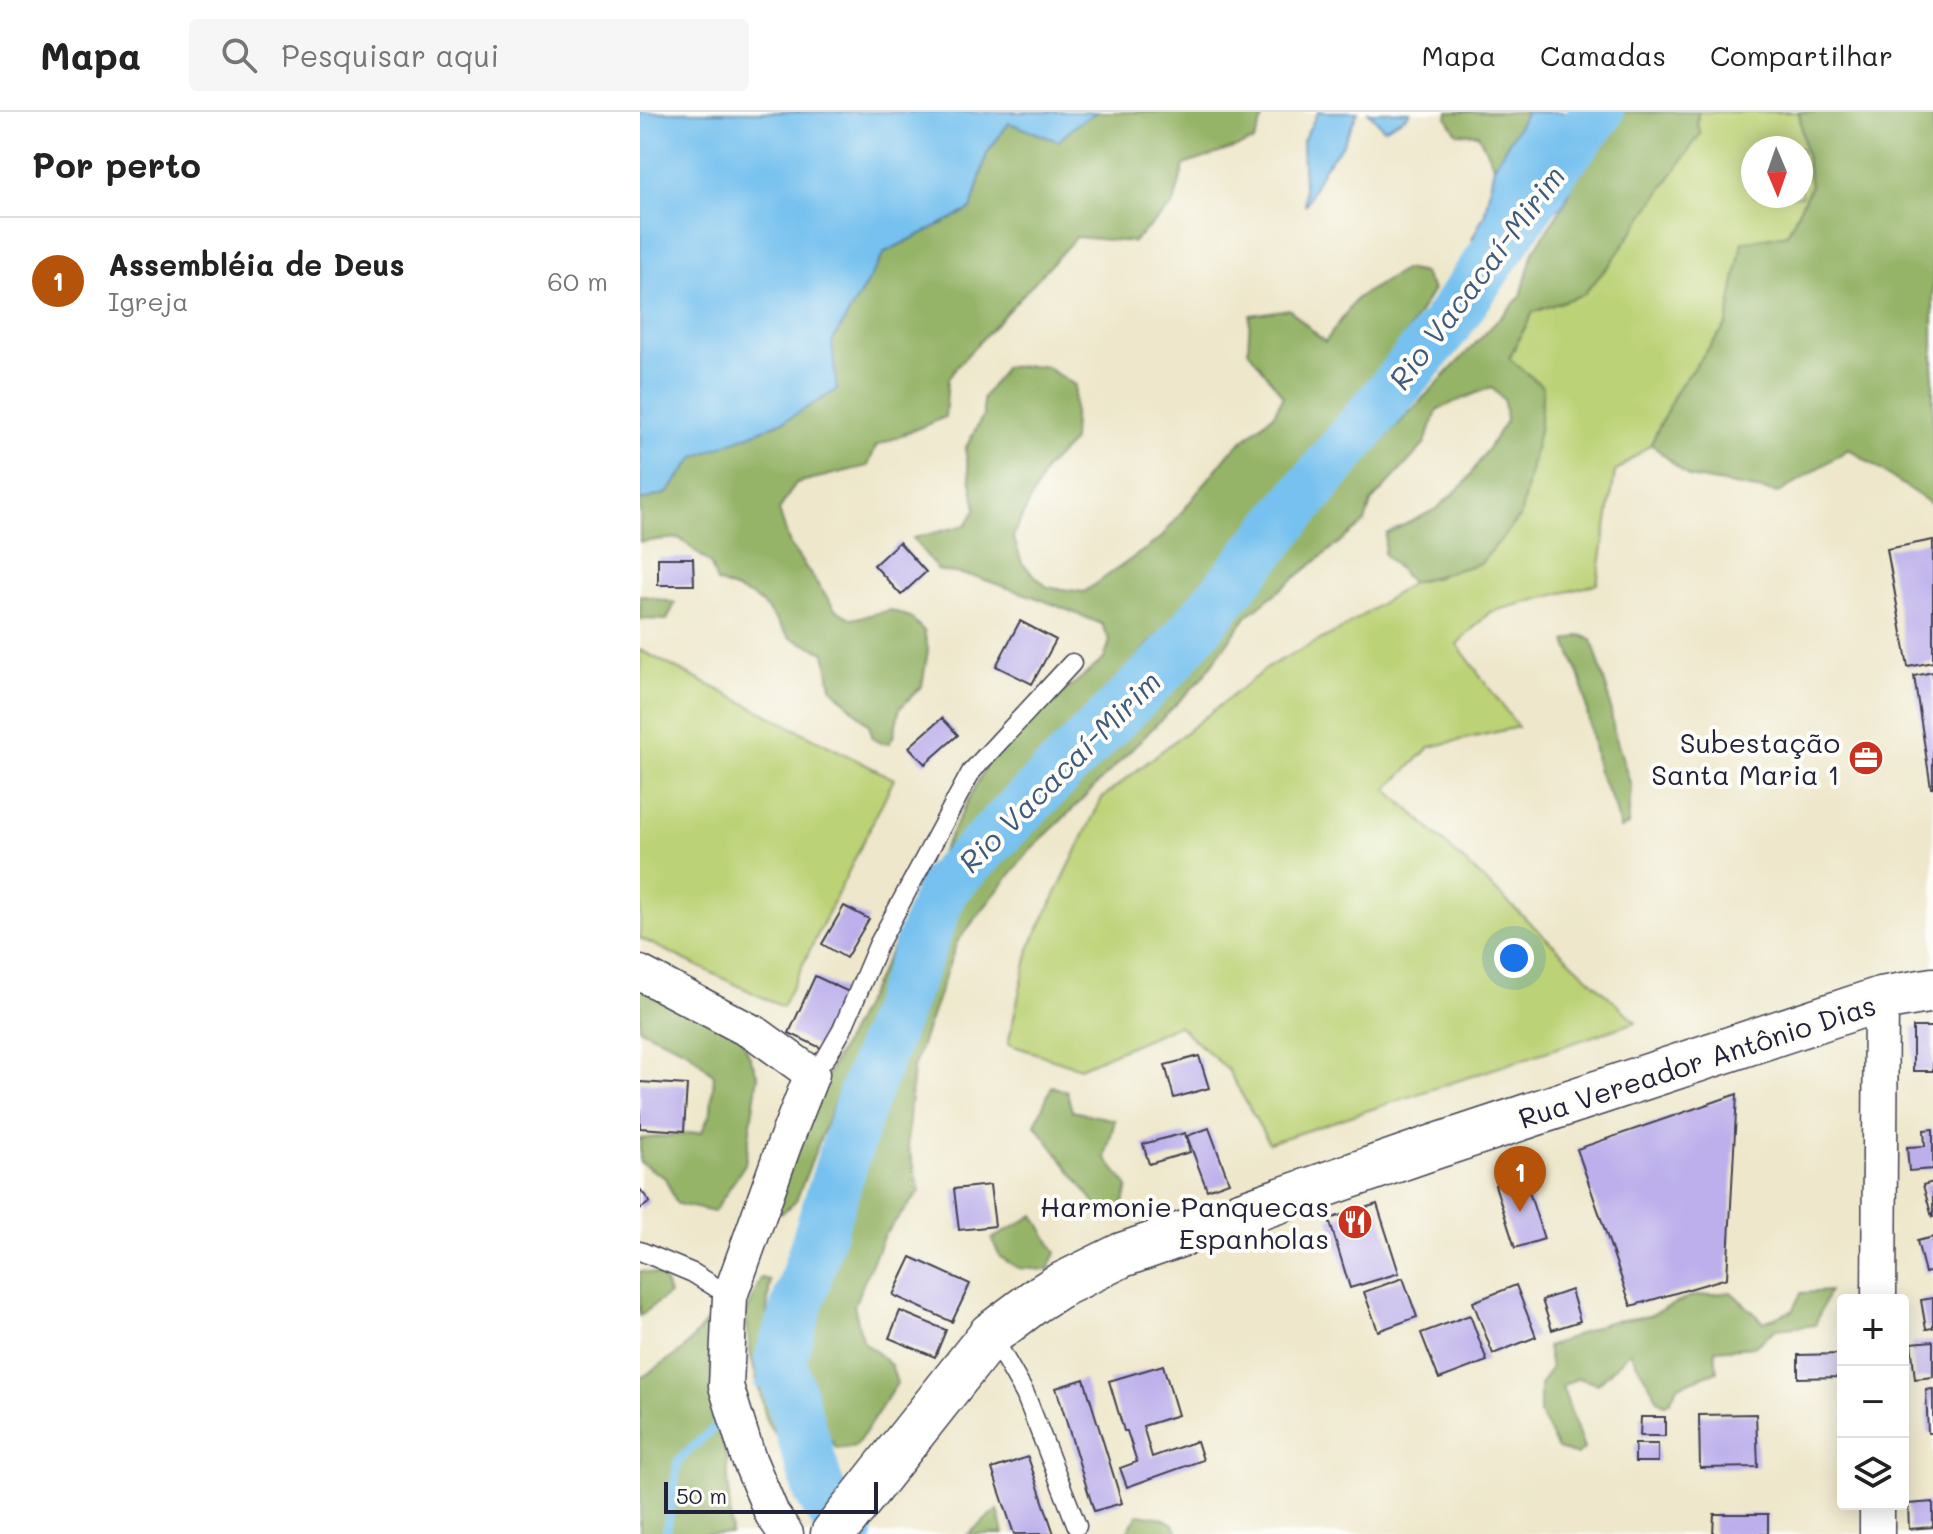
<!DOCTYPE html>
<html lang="pt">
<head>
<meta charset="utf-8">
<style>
	:root { --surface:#fff; --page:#f6f6f6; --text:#222; --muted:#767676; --line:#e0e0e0; --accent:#b45309 }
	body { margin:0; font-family:Mali,sans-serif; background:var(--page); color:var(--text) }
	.controls { position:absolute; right:24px; bottom:24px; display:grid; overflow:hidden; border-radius:8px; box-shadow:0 4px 20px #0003 }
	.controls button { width:72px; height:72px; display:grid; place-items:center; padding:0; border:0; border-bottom:2px solid var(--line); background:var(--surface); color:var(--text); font:40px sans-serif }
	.compass { position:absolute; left:1101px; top:24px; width:72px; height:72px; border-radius:50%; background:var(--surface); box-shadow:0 4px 20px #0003; rotate:178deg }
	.scale { position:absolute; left:24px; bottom:20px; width:214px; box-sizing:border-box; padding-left:8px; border:4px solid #22223b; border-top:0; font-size:22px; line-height:28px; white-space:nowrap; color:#22223b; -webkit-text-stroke:6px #fdfcf7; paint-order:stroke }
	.you { position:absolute; left:874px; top:846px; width:28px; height:28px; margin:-20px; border:6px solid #fff; border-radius:50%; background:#1a73e8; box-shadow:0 0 0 12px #1a73e833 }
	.badge { display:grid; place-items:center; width:52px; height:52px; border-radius:50%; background:var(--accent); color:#fff; font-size:26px; font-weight:700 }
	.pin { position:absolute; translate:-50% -66px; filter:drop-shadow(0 2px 4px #0008) }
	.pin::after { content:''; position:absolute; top:42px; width:28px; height:24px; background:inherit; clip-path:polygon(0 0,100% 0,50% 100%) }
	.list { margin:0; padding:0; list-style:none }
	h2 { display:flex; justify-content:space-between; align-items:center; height:104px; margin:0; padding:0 32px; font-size:34px }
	h2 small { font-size:26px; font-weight:400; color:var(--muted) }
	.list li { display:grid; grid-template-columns:52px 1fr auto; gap:24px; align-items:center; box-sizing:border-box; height:128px; padding:0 32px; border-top:2px solid var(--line) }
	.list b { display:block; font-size:30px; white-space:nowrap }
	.list p { margin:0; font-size:26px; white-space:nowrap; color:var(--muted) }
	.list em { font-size:26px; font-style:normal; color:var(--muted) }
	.icon { flex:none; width:44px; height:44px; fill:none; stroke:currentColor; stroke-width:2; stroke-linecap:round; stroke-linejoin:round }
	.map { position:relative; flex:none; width:1293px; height:1422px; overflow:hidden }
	header { display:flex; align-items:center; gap:48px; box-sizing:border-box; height:112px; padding:0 40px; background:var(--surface); border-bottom:2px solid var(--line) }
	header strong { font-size:38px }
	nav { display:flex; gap:44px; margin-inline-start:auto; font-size:28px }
	.search { width:560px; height:72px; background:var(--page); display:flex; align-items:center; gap:20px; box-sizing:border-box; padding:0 28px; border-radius:8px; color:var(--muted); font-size:30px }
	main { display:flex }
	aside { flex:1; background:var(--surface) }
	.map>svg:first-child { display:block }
</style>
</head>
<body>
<header>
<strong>Mapa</strong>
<div class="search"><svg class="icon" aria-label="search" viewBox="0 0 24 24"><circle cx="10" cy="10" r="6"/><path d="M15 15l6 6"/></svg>Pesquisar aqui</div>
<nav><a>Mapa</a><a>Camadas</a><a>Compartilhar</a></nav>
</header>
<main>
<aside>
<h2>Por perto<small></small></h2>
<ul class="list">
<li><span class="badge">1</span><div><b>Assembléia de Deus</b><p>Igreja</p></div><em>60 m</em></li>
</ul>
</aside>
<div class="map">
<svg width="1293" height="1422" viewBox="0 0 1293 1422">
	<rect width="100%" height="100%" fill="#fdfcf7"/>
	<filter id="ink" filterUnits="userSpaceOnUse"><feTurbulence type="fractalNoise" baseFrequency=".0125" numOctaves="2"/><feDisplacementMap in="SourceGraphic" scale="16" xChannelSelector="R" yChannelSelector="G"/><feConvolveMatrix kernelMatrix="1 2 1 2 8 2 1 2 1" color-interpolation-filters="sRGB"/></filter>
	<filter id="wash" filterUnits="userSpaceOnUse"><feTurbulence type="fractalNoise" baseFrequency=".006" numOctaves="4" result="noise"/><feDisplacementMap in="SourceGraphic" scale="32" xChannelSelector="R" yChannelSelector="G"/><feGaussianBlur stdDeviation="1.8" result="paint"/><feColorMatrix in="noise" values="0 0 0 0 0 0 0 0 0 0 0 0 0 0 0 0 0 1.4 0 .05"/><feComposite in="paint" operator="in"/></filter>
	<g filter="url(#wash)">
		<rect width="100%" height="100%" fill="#eee7cb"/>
		<path fill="#bcd276" stroke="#6f7a58" stroke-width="2" fill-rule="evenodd" d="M1058 0H1159L1171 74 1147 122 1102 131 1087 212 1036 279 1011 332 975 360 957 472 850 500 817 532 878 615 790 635 747 677 996 910 629 1031 588 958 538 913 440 956 368 932 389 837 462 686 631 553 700 518 772 471 798 465 880 405 899 318 903 275 869 247 893 200 944 182 1057 12ZM1113 36H1161V84H1113Z
			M0 538 254 667 142 895 0 826Z"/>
		<path fill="#95b467" stroke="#5c6b51" stroke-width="2" d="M457 0H625L614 29 544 53 534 92 493 130 436 125 319 252 308 267 305 305 236 334 228 354 156 371 139 398 150 433 195 497 212 507 251 498 270 505 284 519 288 538 282 574 260 596 253 625 249 631H241L233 627 229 613 191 575 185 540 150 526 126 496 112 484 77 470 70 451 39 426 0 430V389L28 381 55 345 146 308 245 140 331 97 347 41 369 11 418 29 440 10Z
			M808 0H887L854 54 838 22 817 21 807 6Z
			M977 0H1058L1057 12 1061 21 971 151 944 182 893 200 869 246 903 275 899 318 880 405 841 451 772 471 744 442 746 422 796 397 825 371 866 309 864 288 851 275 798 297 784 333 731 390 725 410 607 504 562 566 433 697 389 739 317 830 273 956 267 1031 280 1079 244 1123 214 1193 222 1228 251 1253 257 1271 216 1334 197 1337 176 1305 153 1230 292 842 317 781 417 680 561 518 881 184 893 140 924 92 938 61 949 27Z
			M1159 0H1293V393L1209 337 1139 381 1049 365 1011 332 1036 279 1087 212 1102 130 1147 122 1171 74Z
			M765 157 783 161 793 178 755 240 749 258 692 313 584 451 306 753 258 843 212 946 156 1089 141 1102 132 1085 151 1034 354 638 464 547 470 529 462 512 400 487 336 465 298 458 273 426 326 413 336 397 325 337 343 304V286L365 255 404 254 435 273 433 329 406 356 373 424 382 451 407 475 444 480 521 426 590 340 634 302 643 284 608 238 610 203 649 197 685 230 717 186Z
			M0 483 35 491 27 508 0 507Z
			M941 523 952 528 968 581 974 620 991 674 988 713 980 717 975 695 958 660 942 571 926 529Z
			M0 870 100 922 118 964 105 1052 74 1100 37 1092 25 1066 0 1050V1027L62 1020 71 999 74 963 48 939 0 917Z
			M412 974 427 980 432 999 475 1008 465 1045 488 1075 483 1094H457L395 1012Z
			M394 1103 416 1141 408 1158 378 1156 360 1145 352 1127Z
			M0 1159 22 1164 29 1182 0 1204Z
			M121 1166 130 1168 127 1201 146 1245 164 1306 176 1357 171 1367 163 1361 127 1310 110 1240 106 1202Z
			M1189 1179 1175 1213 1136 1217 1114 1235 1075 1238 1077 1259 1038 1274 1030 1289 1025 1292 1019 1289 990 1240 958 1272 938 1266 922 1274 944 1337 937 1343 918 1337 900 1302V1273L911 1256 907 1235 968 1210 1009 1204 1049 1185 1091 1180 1124 1210 1152 1199 1161 1181Z
			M66 1211 76 1298 87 1347 91 1422H0V1267L43 1238Z
			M358 1398 364 1422H328Z
			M499 1402C514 1405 535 1405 538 1422H485Z"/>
		<path fill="#76c1ef" stroke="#4c7295" stroke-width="2" d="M0 0H457L440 10 418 29 369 11 347 41 331 97 245 140 192 230 197 278 146 308 55 345 27 381 0 389Z
			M678 0H718L702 34 683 57 665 94 662 31Z
			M728 0H770L767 4 744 17Z
			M887 0H977L949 27 938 61 924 92 887 117 850 149 832 127 845 101 854 54Z"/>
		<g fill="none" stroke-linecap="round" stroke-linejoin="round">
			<path stroke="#76c1ef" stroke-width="9" d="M119 1272 140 1248
				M26 1422 38 1349 87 1304"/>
			<path stroke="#76c1ef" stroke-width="52" d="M207 1422 179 1378 140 1248 221 991 303 775 528 550 806 213 919 48 958 0"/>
		</g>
		<g id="blocks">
			<path fill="#bcafeb" d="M1293 428V550L1268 555 1247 437Z
				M259 430 286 460 261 483 234 453Z
				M18 446H53L54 473H18Z
				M380 509 416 528 392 572 356 554Z
				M1293 560V676H1291L1274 564Z
				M302 606 318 623 285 652 269 635Z
				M204 794 229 807 206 846 182 832Z
				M175 864 209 880 183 937 149 921Z
				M1273 915H1293V959H1273Z
				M559 944 569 976 534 986 525 953Z
				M0 970 47 973 44 1019 0 1016Z
				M1097 982 1087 1166 991 1194 937 1037Z
				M569 1016 589 1070 567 1078 547 1024Z
				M1293 1017V1057L1269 1059 1267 1035 1285 1034 1284 1018Z
				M545 1021 550 1040 509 1052 503 1032Z
				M884 1064 904 1127 875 1136 855 1073Z
				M1293 1070V1105H1292L1283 1073Z
				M350 1073 355 1114 319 1118 314 1077Z
				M0 1077 10 1090 0 1097Z
				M737 1092 759 1161 710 1176 689 1107Z
				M1293 1125V1159L1285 1161 1277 1129Z
				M271 1145 330 1172 312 1210 253 1183Z
				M763 1166 777 1205 738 1219 724 1180Z
				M876 1173 896 1225 853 1242 833 1190Z
				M931 1178 940 1209 912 1218 902 1188Z
				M1293 1186V1216L1286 1217 1281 1188Z
				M260 1199 306 1218 295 1245 249 1226Z
				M830 1203 847 1249 799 1267 781 1221Z
				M1293 1229V1265L1275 1267 1271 1231Z
				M1203 1242V1265L1158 1266V1243Z
				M523 1253 538 1303 503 1314 512 1345 557 1329 563 1348 487 1375 480 1356 497 1350 487 1319H484L469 1269Z
				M444 1267 482 1391 454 1399 416 1276Z
				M1293 1277V1321H1288L1286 1278Z
				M1116 1302 1118 1355 1060 1356 1059 1303Z
				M1001 1305H1025V1324H1000Z
				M995 1332H1018V1350H995Z
				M388 1345 414 1422H374L352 1357Z
				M1293 1390V1415L1269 1417 1268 1392Z
				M1074 1402H1128V1422H1073Z"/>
		</g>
	</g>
	<g filter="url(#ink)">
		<use href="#blocks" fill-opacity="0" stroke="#414051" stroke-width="2"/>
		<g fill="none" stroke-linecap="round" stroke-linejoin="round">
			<defs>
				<path id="service" d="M172 962 187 944 202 918 238 833 331 660 432 551
					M0 1139 53 1161 90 1184
					M351 1222 385 1282 437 1414"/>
				<path id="minor" d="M0 861 118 923 172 962 144 1033 90 1184 86 1274 108 1345 132 1402 146 1422
					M1239 1188 1241 887
					M1237 1422V1392"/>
				<path id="tertiary" d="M193 1422 351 1222 395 1189 417 1175 482 1143 794 1035 1241 887 1293 878"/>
			</defs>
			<use href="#service" stroke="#414051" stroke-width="21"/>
			<use href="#minor" stroke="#414051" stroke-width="37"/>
			<use href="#tertiary" stroke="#414051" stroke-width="47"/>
			<use href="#service" stroke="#fff" stroke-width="18"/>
			<use href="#minor" stroke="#fff" stroke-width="34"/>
			<use href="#tertiary" stroke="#fff" stroke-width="44"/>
		</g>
	</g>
	<defs>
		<symbol id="office-disc" viewBox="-11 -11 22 22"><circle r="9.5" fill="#c8321e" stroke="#fdfcf7"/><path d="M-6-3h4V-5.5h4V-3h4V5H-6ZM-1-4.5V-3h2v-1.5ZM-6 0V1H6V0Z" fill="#fff"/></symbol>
		<symbol id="restaurant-disc" viewBox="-11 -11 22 22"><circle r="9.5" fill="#c8321e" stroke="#fdfcf7"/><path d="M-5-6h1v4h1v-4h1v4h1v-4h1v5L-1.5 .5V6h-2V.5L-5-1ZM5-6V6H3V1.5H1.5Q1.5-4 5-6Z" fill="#fff"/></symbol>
	</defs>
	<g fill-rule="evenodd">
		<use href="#office-disc" x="1206" y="626" width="40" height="40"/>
		<use href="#restaurant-disc" x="695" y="1090" width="40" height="40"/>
	</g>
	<g text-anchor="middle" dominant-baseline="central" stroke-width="8" stroke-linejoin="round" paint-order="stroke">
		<g font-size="28" fill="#22223b" stroke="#fdfcf7" text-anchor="end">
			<text x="1200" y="630">Subestação<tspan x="1200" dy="32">Santa Maria 1</tspan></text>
			<text x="689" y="1094">Harmonie Panquecas<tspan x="689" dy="32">Espanholas</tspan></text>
		</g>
		<g font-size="28" fill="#22223b" stroke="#fdfcf7">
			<text transform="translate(1057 949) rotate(-18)">Rua Vereador Antônio Dias</text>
		</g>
		<g font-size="30" font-style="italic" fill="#3f5a7a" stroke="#fdfcf7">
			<text transform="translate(836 165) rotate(-53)">Rio Vacacaí-Mirim</text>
			<text transform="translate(419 659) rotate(-45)">Rio Vacacaí-Mirim</text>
		</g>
	</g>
</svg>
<div class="controls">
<button>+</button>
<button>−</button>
<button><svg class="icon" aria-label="layers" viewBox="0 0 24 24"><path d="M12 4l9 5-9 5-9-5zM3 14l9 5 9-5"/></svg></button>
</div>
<svg class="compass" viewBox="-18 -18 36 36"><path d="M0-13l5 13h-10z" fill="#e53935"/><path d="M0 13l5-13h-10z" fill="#767676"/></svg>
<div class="scale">50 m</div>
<div class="you"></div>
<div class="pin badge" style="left:880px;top:1100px">1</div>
</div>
</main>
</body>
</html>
